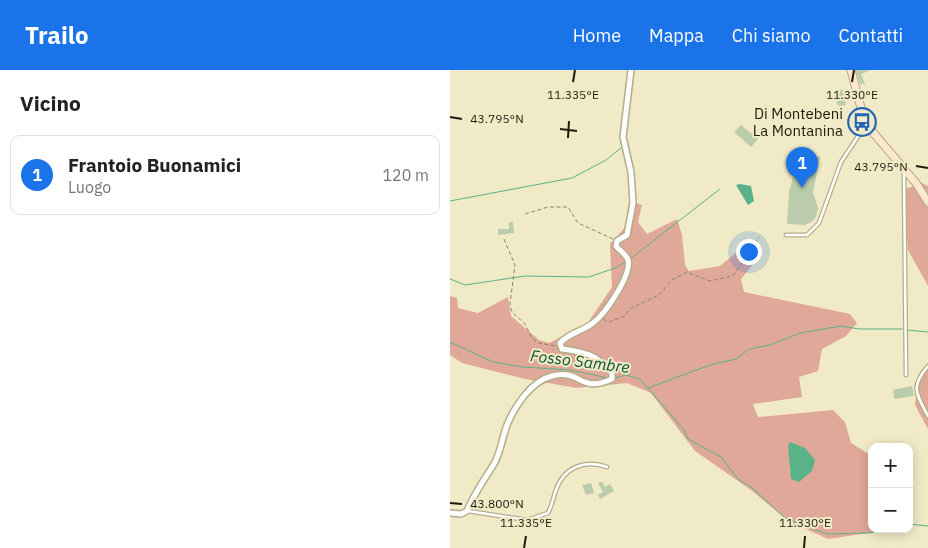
<!DOCTYPE html>
<html lang="it">
<head>
<meta charset="utf-8">
<style>
	:root { --surface:#fff; --page:#f6f6f6; --text:#222; --muted:#767676; --line:#e0e0e0; --accent:#1a73e8 }
	body { margin:0; font-family:"IBM Plex Sans",sans-serif; background:var(--page); color:var(--text) }
	.controls { position:absolute; right:15px; bottom:15px; display:grid; overflow:hidden; border-radius:10px; box-shadow:0 2px 12px #0003 }
	.controls button { width:45px; height:45px; display:grid; place-items:center; padding:0; border:0; border-bottom:1px solid var(--line); background:var(--surface); color:var(--text); font:25px sans-serif }
	.you { position:absolute; left:298px; top:181px; width:18px; height:18px; margin:-12px; border:4px solid #fff; border-radius:50%; background:#1a73e8; box-shadow:0 0 0 8px #1a73e833 }
	.badge { display:grid; place-items:center; width:32px; height:32px; border-radius:50%; background:var(--accent); color:#fff; font-size:16px; font-weight:700 }
	.pin { position:absolute; translate:-50% -41px; filter:drop-shadow(0 1px 2px #0008) }
	.pin::after { content:''; position:absolute; top:26px; width:18px; height:15px; background:inherit; clip-path:polygon(0 0,100% 0,50% 100%) }
	.list { margin:0; padding:0; list-style:none }
	h2 { display:flex; justify-content:space-between; align-items:center; height:65px; margin:0; padding:0 20px; font-size:21px }
	h2 small { font-size:16px; font-weight:400; color:var(--muted) }
	.list li { display:grid; grid-template-columns:32px 1fr auto; gap:15px; align-items:center; box-sizing:border-box; height:80px; margin:0 10px 10px; padding:0 10px; border:1px solid var(--line); border-radius:10px }
	.list b { display:block; font-size:19px; white-space:nowrap }
	.list p { margin:0; font-size:16px; white-space:nowrap; color:var(--muted) }
	.list em { font-size:16px; font-style:normal; color:var(--muted) }
	.map { position:relative; flex:none; width:478px; height:478px; overflow:hidden }
	header { display:flex; align-items:center; gap:30px; box-sizing:border-box; height:70px; padding:0 25px; background:var(--accent); color:#fff }
	header strong { font-size:24px }
	nav { display:flex; gap:28px; margin-inline-start:auto; font-size:18px }
	main { display:flex }
	aside { flex:1; background:var(--surface) }
	.map>svg:first-child { display:block }
</style>
</head>
<body>
<header>
<strong>Trailo</strong>
<nav><a>Home</a><a>Mappa</a><a>Chi siamo</a><a>Contatti</a></nav>
</header>
<main>
<aside>
<h2>Vicino<small></small></h2>
<ul class="list">
<li><span class="badge">1</span><div><b>Frantoio Buonamici</b><p>Luogo</p></div><em>120 m</em></li>
</ul>
</aside>
<div class="map">
<svg width="478" height="478" viewBox="0 0 478 478">
	<rect width="100%" height="100%" fill="#f0eac6"/>
	<path fill="#e0a898" d="M472 113 478 116V216L458 180 453 120Z
		M179 131 192 135 188 152 197 164 227 149 232 165 235 195 239 201 270 196 288 181H303L305 192 291 209 294 222 400 244 407 253 396 266 372 279 368 301 349 307 352 327 303 334 308 347 383 340 395 352 401 373 422 386V459H446L378 469 340 452 301 420 245 381 201 323 177 313 127 318 75 309 12 293 0 285V226L7 228 8 238 28 243 58 227 61 246 89 270 99 273 137 254 162 217 160 174 176 156Z
		M478 295V359L465 335 468 308Z"/>
	<path fill="#5ab289" d="M290 114 301 116 304 131 298 135 286 115Z
		M340 372 355 378 365 390 362 401 349 412 341 409 338 375Z"/>
	<g fill="none" stroke-linecap="round" stroke-linejoin="round">
		<path stroke="#5ab289" stroke-width="1" d="M0 131 122 108 156 90 172 77
			M180 189 270 119
			M0 209 15 215 75 206 139 207 165 198 177 191
			M457 260 478 262
			M0 272 43 292 73 297 120 300 158 308
			M165 308 176 305 190 309 234 360 238 369 271 387 289 410 301 417 335 448 377 464 418 463 442 459
			M198 318 260 295 286 289 299 279 320 275 350 263 391 256 409 259H452
			M459 454 478 456"/>
	</g>
	<path fill="#bbccac" d="M406 0H421L411 4 415 14H410Z
		M393 20 396 35 388 36 383 21Z
		M291 55 308 69 301 77 284 62Z
		M354 84 370 87 363 122 368 138 366 147 361 152 355 155 337 154 339 122 347 93Z
		M59 152H63L64 163 48 165V159H59Z
		M462 316 464 326 444 329 443 320Z
		M152 412 155 417 160 414 164 421 150 429 148 425 153 422 148 413Z
		M141 413 144 423 136 425 132 415Z"/>
	<g fill="none" stroke-linecap="round" stroke-linejoin="round">
		<defs>
			<path id="lane" d="M454 102 456 305
				M336 165H357L369 153 391 92 415 56
				M478 296C460 317 466 323 478 346
				M18 441 77 450 98 443C102 436 103 428 106 420 114 397 135 389 157 397"/>
			<path id="street" d="M0 443 11 444 17 441C24 424 34 410 44 394 51 382 52 368 57 355 65 336 81 311 102 306 131 298 129 324 162 309V303C147 285 136 282 112 279L110 273C119 263 133 261 143 253 155 244 182 205 178 190 176 184 170 181 166 176L167 171 177 165 183 133 181 102 173 67 181 0"/>
			<path id="secondary" d="M401 0 415 53 466 113 478 132"/>
		</defs>
		<use href="#lane" stroke="#b3ad8a" stroke-width="5"/>
		<use href="#street" stroke="#b3ad8a" stroke-width="8"/>
		<use href="#secondary" stroke="#b3ad8a" stroke-width="9"/>
		<path stroke="#88846c" stroke-width="1" stroke-dasharray="4 2.5" stroke-linecap="butt" d="M75 144 98 137H118L128 153 163 169
			M54 169 65 195 60 234 62 242 75 254 82 268 88 273 107 276
			M153 249 159 252 175 246 180 239 209 225 222 210 237 202 260 211 283 206 309 167"/>
		<use href="#lane" stroke="#fff" stroke-width="2.5"/>
		<use href="#street" stroke="#fff" stroke-width="5"/>
		<use href="#secondary" stroke="#fde7ce" stroke-width="7"/>
	</g>
	<path fill="none" stroke="#1d1b0e" stroke-width="2" d="M123 12 125 0M402 12 404 0M0 47 12 49M110 59 127 61M118 68 119 51M466 96 478 98M0 433 12 434M74 478 76 466M354 478 355 466"/>
	<defs>
		<symbol id="bus-ring" viewBox="-11 -11 22 22"><circle r="9.5" fill="#f0eac6" stroke="#2465b6" stroke-width="1.5"/><path d="M-5-6H5V4H4V6H2V4H-2V6H-4V4H-5ZM-3.5-4V0h7V-4ZM-3.5 1.2v1.5H-2V1.2ZM2 1.2v1.5H3.5V1.2Z" fill="#2465b6"/></symbol>
	</defs>
	<g fill-rule="evenodd">
		<use href="#bus-ring" x="396" y="36" width="32" height="32"/>
	</g>
	<g text-anchor="middle" dominant-baseline="central" stroke-width="4" stroke-linejoin="round" paint-order="stroke">
		<g font-size="15" fill="#1d1b0e" stroke="#f0eac6" text-anchor="end">
			<text x="393" y="43">Di Montebeni<tspan x="393" dy="17">La Montanina</tspan></text>
		</g>
		<g font-size="16" font-style="italic" fill="#0c5338" stroke="#f0eac6">
			<text transform="translate(130 291) rotate(7)">Fosso Sambre</text>
		</g>
	</g>
	<g font-size="12" text-anchor="middle" fill="#1d1b0e" stroke="#f0eac6" stroke-width="4" stroke-linejoin="round" paint-order="stroke">
		<text x="123" y="29">11.335°E</text>
		<text x="402" y="29">11.330°E</text>
		<text x="47" y="53">43.795°N</text>
		<text x="431" y="101">43.795°N</text>
		<text x="47" y="438">43.800°N</text>
		<text x="76" y="457">11.335°E</text>
		<text x="355" y="457">11.330°E</text>
	</g>
</svg>
<div class="controls">
<button>+</button>
<button>−</button>
</div>
<div class="you"></div>
<div class="pin badge" style="left:352px;top:118px">1</div>
</div>
</main>
</body>
</html>
